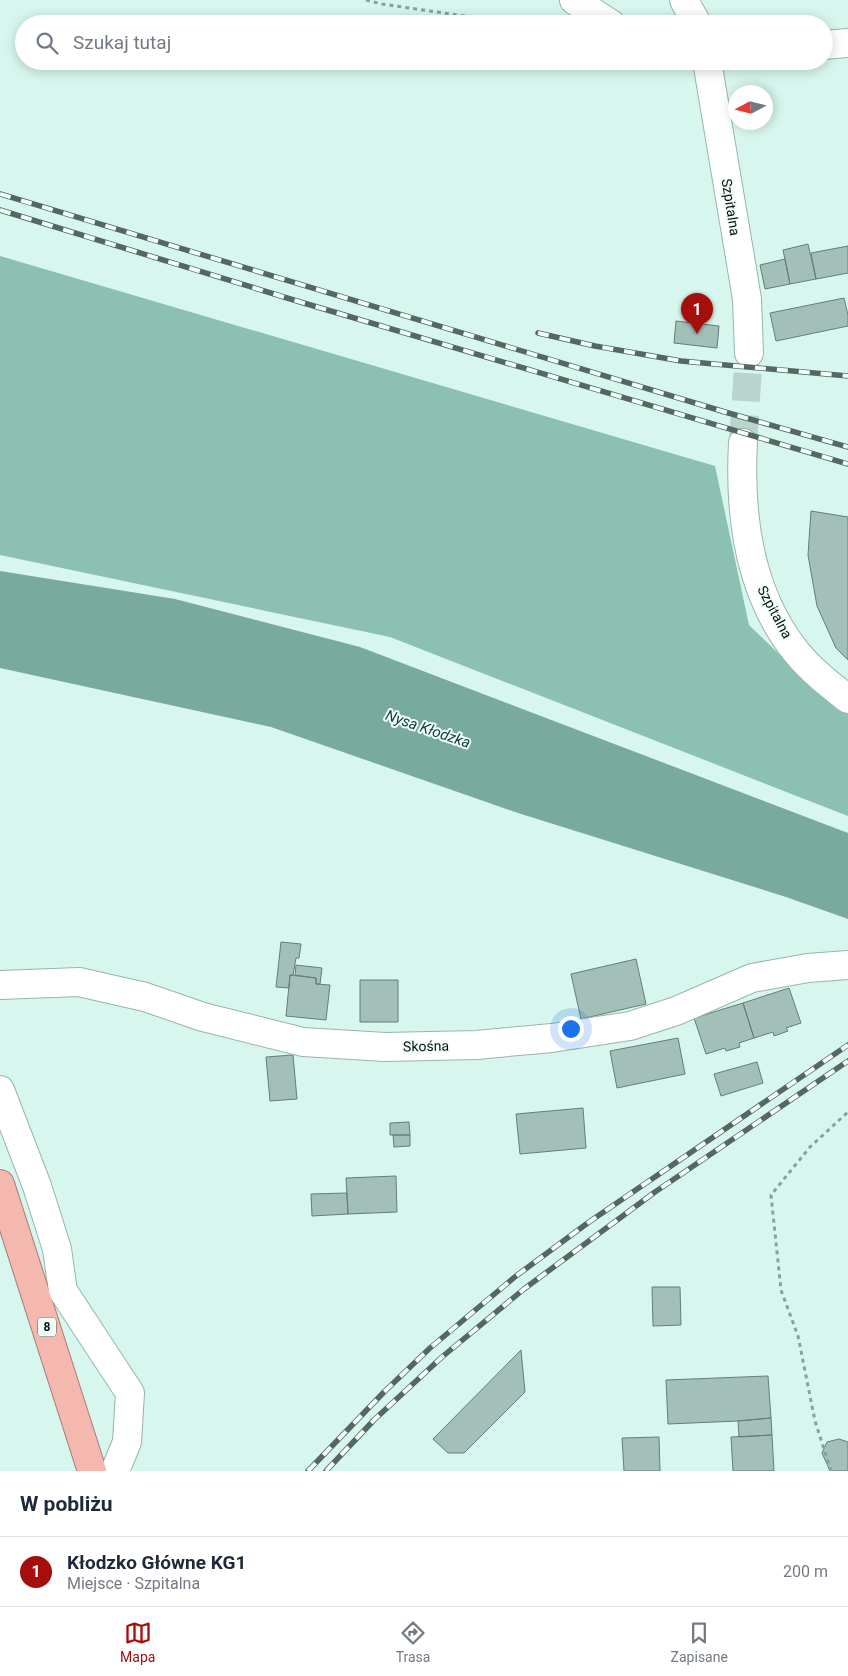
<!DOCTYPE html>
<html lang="pl">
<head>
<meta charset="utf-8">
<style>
	:root { --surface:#fff; --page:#f6f6f7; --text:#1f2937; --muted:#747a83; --line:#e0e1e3; --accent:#a40e0b }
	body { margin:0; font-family:Roboto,sans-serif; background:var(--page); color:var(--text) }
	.compass { position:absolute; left:728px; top:85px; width:45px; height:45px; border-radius:50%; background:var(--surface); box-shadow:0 2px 12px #0003; rotate:263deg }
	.you { position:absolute; left:570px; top:1028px; width:18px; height:18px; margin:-12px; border:4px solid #fff; border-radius:50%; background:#1a73e8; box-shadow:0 0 0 8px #1a73e833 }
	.badge { display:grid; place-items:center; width:32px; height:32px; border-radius:50%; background:var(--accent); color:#fff; font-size:16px; font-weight:700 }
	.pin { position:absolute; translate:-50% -41px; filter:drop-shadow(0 1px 2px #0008) }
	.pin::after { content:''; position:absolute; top:26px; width:18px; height:15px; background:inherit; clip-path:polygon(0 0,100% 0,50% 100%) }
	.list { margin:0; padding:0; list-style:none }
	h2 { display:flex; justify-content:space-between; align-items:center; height:65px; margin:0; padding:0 20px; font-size:21px }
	h2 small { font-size:16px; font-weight:400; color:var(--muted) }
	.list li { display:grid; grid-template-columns:32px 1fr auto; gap:15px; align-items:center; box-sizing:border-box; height:70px; padding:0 20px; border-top:1px solid var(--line) }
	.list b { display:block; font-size:19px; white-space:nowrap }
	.list p { margin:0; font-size:16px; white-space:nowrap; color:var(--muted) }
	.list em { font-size:16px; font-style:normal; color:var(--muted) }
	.icon { flex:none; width:28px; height:28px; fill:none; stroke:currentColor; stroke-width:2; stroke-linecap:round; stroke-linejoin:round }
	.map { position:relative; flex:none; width:848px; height:1471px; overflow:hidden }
	.search { position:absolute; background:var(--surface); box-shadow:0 2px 12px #0003; left:15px; right:15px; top:15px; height:55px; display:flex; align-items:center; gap:12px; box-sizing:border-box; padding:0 18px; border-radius:28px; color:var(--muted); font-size:19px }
	.sheet { height:135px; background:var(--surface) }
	nav { display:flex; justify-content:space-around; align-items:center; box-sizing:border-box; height:70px; border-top:1px solid var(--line); background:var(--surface); font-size:14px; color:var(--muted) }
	nav a { display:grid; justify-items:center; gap:2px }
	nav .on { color:var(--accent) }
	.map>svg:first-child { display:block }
</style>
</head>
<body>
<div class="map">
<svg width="848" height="1471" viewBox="0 0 848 1471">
	<rect width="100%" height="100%" fill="#d7f6ed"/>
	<path fill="#8bc0b2" d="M0 256 715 466 749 625 836 709 848 714V816L390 637 0 555Z"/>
	<path fill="#78ab9e" d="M0 571 175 599 360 647 848 833V919L786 897 518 813 271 727 0 668Z"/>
	<path fill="#a3c0b8" stroke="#637e77" d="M808 244 816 279 790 284 783 250Z
		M848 246V273L816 279 811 253Z
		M785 259 790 284 765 289 760 265Z
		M844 298 848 315V326L776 341 770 313Z
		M676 321 719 326 717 348 674 343Z
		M811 511 848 517V660L836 648 817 606 808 555Z
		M281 942 301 944 299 958H296L293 975H290L289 988 276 987Z
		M636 959 646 1004 581 1019 571 974Z
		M296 965 322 968 320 984H316V978L295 975Z
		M290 975 316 978V984L330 985 326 1020 286 1016Z
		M360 980H398V1022H360Z
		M789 988 801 1023 786 1028 788 1031 774 1036 773 1032 754 1038 743 1003Z
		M743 1003 754 1038 739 1043 740 1047 726 1051 725 1048 706 1054 694 1018Z
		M678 1038 685 1074 617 1088 610 1051Z
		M293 1055 297 1099 270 1101 266 1057Z
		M757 1062 763 1083 721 1096 714 1074Z
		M583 1108 586 1148 520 1154 516 1114Z
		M409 1122 410 1135H390V1123Z
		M393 1135H410V1146L394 1147Z
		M396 1176 397 1212 348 1214 346 1178Z
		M347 1193 348 1214 312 1216 311 1194Z
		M652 1287H680L681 1325 653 1326Z
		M521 1350 525 1392 464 1453H448L433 1439Z
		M768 1376 771 1418 738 1421 668 1424 666 1380Z
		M771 1418 772 1435 739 1437 738 1421Z
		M772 1435 774 1471H733L731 1437Z
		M659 1437 660 1471H624L622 1438Z
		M839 1439 848 1442V1471H830L822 1453 827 1442Z"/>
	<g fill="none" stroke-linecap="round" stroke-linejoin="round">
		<path stroke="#b8d4cc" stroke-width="28" stroke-dasharray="28 14" stroke-linecap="butt" d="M743 443 749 353"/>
		<defs>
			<path id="minor" d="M574 0 611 24
				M684 0 697 24
				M824 45 848 43
				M707 61 747 299 749 353
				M743 443C739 516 749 594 797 653 812 671 830 685 848 699
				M0 985 79 982 145 997 203 1017 303 1042 385 1047 476 1045 552 1038 630 1026 676 1011 752 978 808 968 848 965
				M0 1090 37 1186 57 1249 63 1291 130 1393 127 1442 115 1471"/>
			<path id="highway" d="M0 1184 92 1471"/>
		</defs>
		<use href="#minor" stroke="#97b5ad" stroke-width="30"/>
		<use href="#highway" stroke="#a27f78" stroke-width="30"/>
		<path stroke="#8aa19b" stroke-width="3" stroke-dasharray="4 4" stroke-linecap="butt" d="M366 0 382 4 519 24
			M831 1471 815 1421 798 1336 781 1290 771 1195 810 1147 848 1112"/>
		<use href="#minor" stroke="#fff" stroke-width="28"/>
		<use href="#highway" stroke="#f4b8af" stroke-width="28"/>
		<defs>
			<path id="rail" d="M0 194 725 412 848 447
				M0 210 297 301 848 464
				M538 333 595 346 681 361 848 376
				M308 1471 384 1392 430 1348 516 1276 589 1222 848 1045
				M326 1471 374 1420 442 1357 524 1289 655 1192 848 1061"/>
		</defs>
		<use href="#rail" stroke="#546762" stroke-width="5.5"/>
		<use href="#rail" stroke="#f2fefb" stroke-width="4" stroke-dasharray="11" stroke-linecap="butt"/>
	</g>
	<g text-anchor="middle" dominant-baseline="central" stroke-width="4" stroke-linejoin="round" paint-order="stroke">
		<rect fill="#f2fefb" stroke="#4f5a58" stroke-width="1" x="38" y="1317.5" width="18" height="19" rx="4"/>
		<g font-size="12" font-weight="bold" fill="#091412">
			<text x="47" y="1327">8</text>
		</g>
		<g font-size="14" fill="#091412" stroke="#f2fefb">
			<text transform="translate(731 207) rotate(81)">Szpitalna</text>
			<text transform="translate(775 612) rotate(62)">Szpitalna</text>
			<text transform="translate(426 1046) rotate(-1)">Skośna</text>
		</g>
		<g font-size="15" font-style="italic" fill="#104036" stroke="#f2fefb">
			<text transform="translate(428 729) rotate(19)">Nysa Kłodzka</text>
		</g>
	</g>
</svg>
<svg class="compass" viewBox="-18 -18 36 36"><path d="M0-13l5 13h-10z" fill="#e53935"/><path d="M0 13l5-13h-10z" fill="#747a83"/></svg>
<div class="you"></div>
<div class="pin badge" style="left:697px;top:334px">1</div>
<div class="search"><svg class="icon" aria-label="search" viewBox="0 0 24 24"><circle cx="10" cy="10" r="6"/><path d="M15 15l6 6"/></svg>Szukaj tutaj</div>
</div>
<section class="sheet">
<h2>W pobliżu<small></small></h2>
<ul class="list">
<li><span class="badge">1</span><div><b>Kłodzko Główne KG1</b><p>Miejsce · Szpitalna</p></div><em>200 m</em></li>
</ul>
</section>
<nav>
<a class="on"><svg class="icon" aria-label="map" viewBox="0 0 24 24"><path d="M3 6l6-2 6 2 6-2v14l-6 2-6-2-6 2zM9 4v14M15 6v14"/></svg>Mapa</a>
<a><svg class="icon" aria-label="directions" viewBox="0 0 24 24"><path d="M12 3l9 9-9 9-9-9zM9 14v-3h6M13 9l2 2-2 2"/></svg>Trasa</a>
<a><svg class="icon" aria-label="saved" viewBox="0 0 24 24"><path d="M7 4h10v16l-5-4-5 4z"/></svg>Zapisane</a>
</nav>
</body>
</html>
